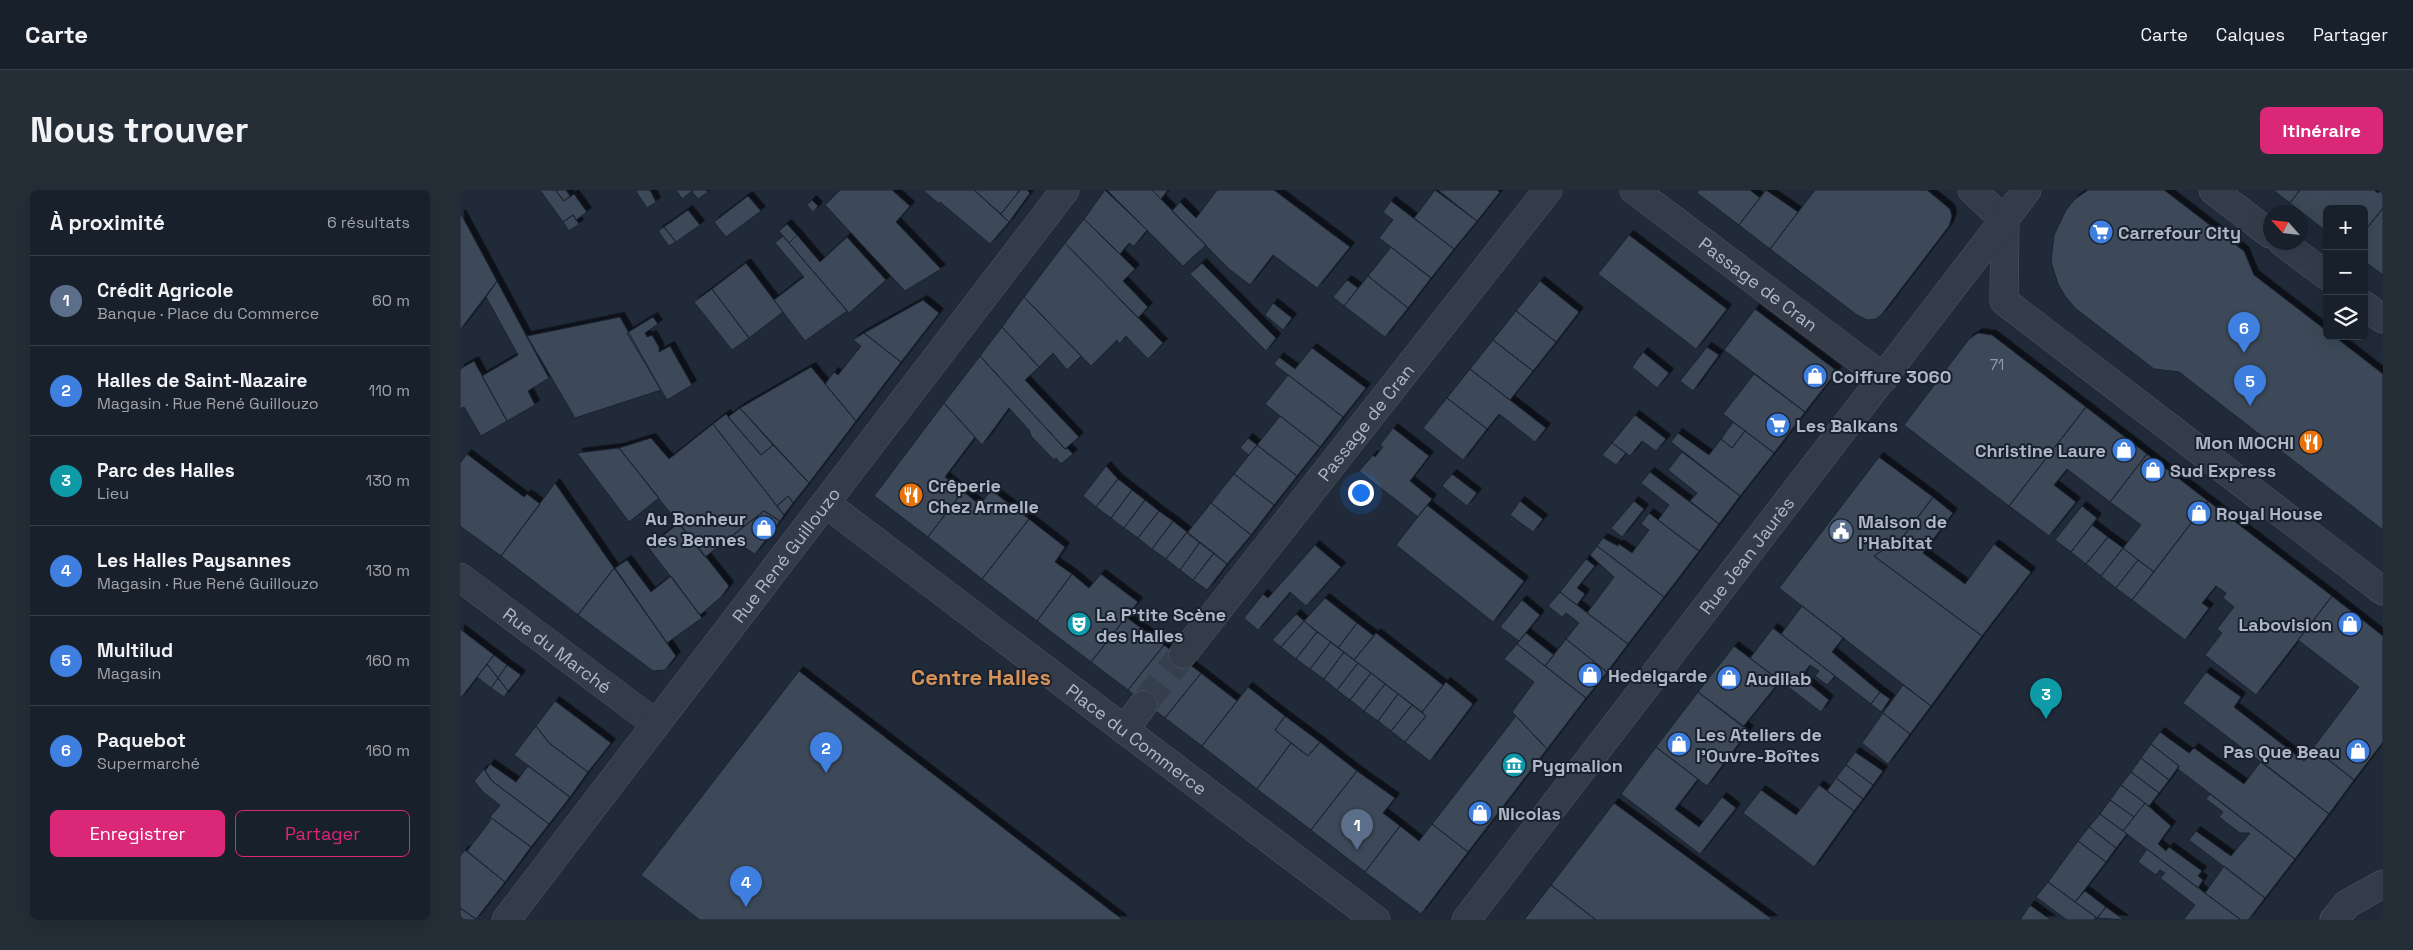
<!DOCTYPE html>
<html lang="fr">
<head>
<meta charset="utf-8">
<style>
	:root { --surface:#18202b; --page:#252d37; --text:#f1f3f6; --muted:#9fa3a9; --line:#363e47; --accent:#db2777 }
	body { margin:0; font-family:"Space Grotesk",sans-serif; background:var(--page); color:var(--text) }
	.controls { position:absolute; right:15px; top:15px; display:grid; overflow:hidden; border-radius:8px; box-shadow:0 5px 20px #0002 }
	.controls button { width:45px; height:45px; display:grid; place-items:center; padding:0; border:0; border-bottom:1px solid var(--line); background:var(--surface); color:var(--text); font:25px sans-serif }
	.compass { position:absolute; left:1803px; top:15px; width:45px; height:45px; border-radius:50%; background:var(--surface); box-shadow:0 5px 20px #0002; rotate:297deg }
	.you { position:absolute; left:900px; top:302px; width:18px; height:18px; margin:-12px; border:4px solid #fff; border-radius:50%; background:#1a73e8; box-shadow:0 0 0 8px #1a73e833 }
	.badge { display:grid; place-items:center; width:32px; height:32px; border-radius:50%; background:var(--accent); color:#fff; font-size:16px; font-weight:700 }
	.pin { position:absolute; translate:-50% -41px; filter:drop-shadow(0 1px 2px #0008) }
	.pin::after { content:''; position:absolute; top:26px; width:18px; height:15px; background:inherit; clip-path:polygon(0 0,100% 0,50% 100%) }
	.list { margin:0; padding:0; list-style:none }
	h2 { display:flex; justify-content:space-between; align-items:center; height:65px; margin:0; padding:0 20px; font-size:21px }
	h2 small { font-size:16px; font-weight:400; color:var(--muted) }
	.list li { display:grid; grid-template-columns:32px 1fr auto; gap:15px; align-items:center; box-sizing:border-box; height:90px; padding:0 20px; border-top:1px solid var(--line) }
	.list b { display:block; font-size:19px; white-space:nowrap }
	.list p { margin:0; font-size:16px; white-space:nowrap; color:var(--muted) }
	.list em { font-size:16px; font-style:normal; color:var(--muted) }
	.actions { display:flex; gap:10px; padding:15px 20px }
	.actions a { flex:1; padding:11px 0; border:1px solid var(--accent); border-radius:8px; text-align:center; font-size:18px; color:var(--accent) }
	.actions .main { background:var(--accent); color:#fff }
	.icon { flex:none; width:28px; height:28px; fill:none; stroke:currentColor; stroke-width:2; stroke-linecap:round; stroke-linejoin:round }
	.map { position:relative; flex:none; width:1923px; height:730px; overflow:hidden; border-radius:8px }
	header { display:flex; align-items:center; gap:30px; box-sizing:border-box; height:70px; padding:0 25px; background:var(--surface); border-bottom:1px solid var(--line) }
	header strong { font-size:24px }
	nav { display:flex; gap:28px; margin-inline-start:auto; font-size:18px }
	.intro { display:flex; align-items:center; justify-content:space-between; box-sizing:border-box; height:120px; padding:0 30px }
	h1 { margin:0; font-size:35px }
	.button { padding:12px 22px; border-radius:8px; background:var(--accent); color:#fff; font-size:18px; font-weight:700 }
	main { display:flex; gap:30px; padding:0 30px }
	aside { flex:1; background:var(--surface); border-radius:8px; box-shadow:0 5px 20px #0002 }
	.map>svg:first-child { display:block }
</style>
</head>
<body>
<header>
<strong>Carte</strong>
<nav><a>Carte</a><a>Calques</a><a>Partager</a></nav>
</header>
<div class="intro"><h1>Nous trouver</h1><a class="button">Itinéraire</a></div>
<main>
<aside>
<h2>À proximité<small>6 résultats</small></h2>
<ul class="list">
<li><span class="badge" style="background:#5c6f8a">1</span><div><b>Crédit Agricole</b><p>Banque · Place du Commerce</p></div><em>60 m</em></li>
<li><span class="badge" style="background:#3f7fe0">2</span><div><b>Halles de Saint-Nazaire</b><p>Magasin · Rue René Guillouzo</p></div><em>110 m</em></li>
<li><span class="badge" style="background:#0f9aa8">3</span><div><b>Parc des Halles</b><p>Lieu</p></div><em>130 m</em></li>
<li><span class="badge" style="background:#3f7fe0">4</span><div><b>Les Halles Paysannes</b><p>Magasin · Rue René Guillouzo</p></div><em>130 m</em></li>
<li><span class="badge" style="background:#3f7fe0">5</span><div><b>Multilud</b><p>Magasin</p></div><em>160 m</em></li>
<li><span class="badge" style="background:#3f7fe0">6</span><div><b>Paquebot</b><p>Supermarché</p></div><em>160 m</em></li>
</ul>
<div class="actions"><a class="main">Enregistrer</a><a>Partager</a></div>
</aside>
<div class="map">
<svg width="1923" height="730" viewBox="0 0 1923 730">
	<defs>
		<filter id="shadow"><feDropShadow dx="4.5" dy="-4.5" stdDeviation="0" flood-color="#0009"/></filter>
	</defs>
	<rect width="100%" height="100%" fill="#202a39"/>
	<path fill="#3c4859" stroke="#1b2330" filter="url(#shadow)" d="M80 0H98L96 1 104 11 114 4 127 22 116 30 113 25 103 32Z
		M98 0H106L110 6 104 11 96 1Z
		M175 0H190L196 12 187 18Z
		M216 0H231L232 1 222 9Z
		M231 0H246L248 2 238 9Z
		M380 0H432L450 16 436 32 481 79 445 101 365 15Z
		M463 0H514L549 32 530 54 480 12 479 14Z
		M514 0H560L541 24Z
		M560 0H567L570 3 549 32 541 24Z
		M645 0 687 40 674 56 669 53 660 64 624 29Z
		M647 0H692L746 55 723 76Z
		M692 0H708L701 9Z
		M757 0H814L890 57 857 98 813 65 790 95 769 79 712 21 720 12 736 28Z
		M975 0 1017 31 994 59 954 28Z
		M978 0H1037L1040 2 1017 31Z
		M1239 0H1290L1300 8 1279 35 1237 3Z
		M1306 0 1338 22 1310 59 1279 35Z
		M1355 0H1467L1490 19 1492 26 1489 36 1422 124 1416 129 1407 130 1397 125 1310 59Z
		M1628 0H1704L1784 61 1794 85 1867 141V146H1874L1923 184V340L1719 182 1694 179 1615 118 1605 106 1598 94 1591 72 1594 45 1606 20 1615 9Z
		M1813 0H1840L1830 13Z
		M1840 0H1914L1918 3 1923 0V18L1904 42V19H1867V42L1830 13Z
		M288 6 301 21 266 47 254 32Z
		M352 10 358 16 353 22 347 15Z
		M931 11 994 59 971 88 919 48 933 30 923 22Z
		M1923 18V85L1904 71V42Z
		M228 20 240 35 216 52 204 37Z
		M1 24 37 91 0 140V25Z
		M113 25 119 34 109 41 103 32Z
		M624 29 675 79 663 91 688 117 678 128 605 53Z
		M327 34 337 45 329 53 319 41Z
		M204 37 216 52 209 56 198 41Z
		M337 45 360 72 387 47 426 90 389 123 329 53Z
		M1169 45 1267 119 1236 159 1138 84Z
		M323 46 387 121 345 151 314 110 344 87 315 53Z
		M605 53 703 153 688 169 666 146 659 154 657 150 631 176 564 107Z
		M931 57 971 88 948 118 908 86Z
		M286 73 323 122 289 148 252 99Z
		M742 73 816 148 806 161 730 84Z
		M908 86 948 118 925 147 884 116Z
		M887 90 898 98 884 116 873 107Z
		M37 91 89 188 68 201 75 215 47 231 22 186 58 165 26 107Z
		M1080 91 1119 122 1096 152 1056 121Z
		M252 99 289 148 272 160 234 112Z
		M564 107 621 166 607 180 593 163 579 177 542 137Z
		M463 110 479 123 441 172 404 143Z
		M813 113 832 128 823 140 805 125Z
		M1295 119 1377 181 1345 222 1264 160Z
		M1056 121 1096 152 1073 181 1033 150Z
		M160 127 201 200 115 228 67 146Z
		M193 127 198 134 185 143 187 147 192 145 199 157V162L210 156 232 195 207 210 167 143Z
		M542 137 579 177 565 190 619 247 605 259 520 166Z
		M404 143 441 172 396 231 365 194 374 182 378 185 401 156 393 150Z
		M1518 143 1532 145 1626 217 1549 316 1444 235 1509 149Z
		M1033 150 1073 181 1050 210 1010 179Z
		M1247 157 1259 165 1233 201 1220 191Z
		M852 158 906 198 883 227 814 174 819 167 835 179Z
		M1183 162 1209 183 1197 198 1172 177Z
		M520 166 605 259 607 258 613 264 601 274 596 268 594 270 571 246 569 240 549 218 522 255 484 213Z
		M14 171 47 231 21 246 4 217 0 219V179Z
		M351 177 396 231 349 293 280 218Z
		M1010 179 1086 238 1075 252 1039 224 1027 239 987 208Z
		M1294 184 1345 222 1314 263 1263 224Z
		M828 185 883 227 860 257 805 214Z
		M987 208 1027 239 1003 270 963 238Z
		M484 213 515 247 485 287 503 301 468 347 414 306Z
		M1626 217 1687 264 1650 312 1607 279 1594 295 1616 312 1589 346 1549 316Z
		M280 218 313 255 301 265 268 227Z
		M266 224 301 265 313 255 349 293 333 313 328 306 317 316 253 234Z
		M1175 225 1206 249 1196 261 1182 251 1170 266 1152 253Z
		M820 226 860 257 837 286 797 255Z
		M1273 232 1285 241 1272 258 1261 249Z
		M253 234 324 325 320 331 304 321 245 367 159 258 191 248 209 269Z
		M933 238 969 266 950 291 972 309 958 327 899 281 913 265 915 267 923 257 920 255Z
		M1285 241 1314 263 1280 306 1211 252 1218 243 1249 265 1261 249 1272 258Z
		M788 248 797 255 789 265 780 258Z
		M1152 253 1166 263 1156 275 1142 265Z
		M797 255 837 286 814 315 774 284Z
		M159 258 199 308 169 332 117 263Z
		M1222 262 1280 306 1259 334 1230 311 1237 303 1208 280Z
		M7 264 64 307 67 304 80 314 41 366 0 336V273Z
		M1687 264 1748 311 1694 382 1663 358 1681 335 1650 312Z
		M1419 267 1473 307 1442 348 1414 366 1522 446 1471 516 1319 398Z
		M646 276 658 289 636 317 623 306Z
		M1190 282 1259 334 1239 361 1198 330 1209 315 1181 293Z
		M774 284 814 315 791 345 751 313Z
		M992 284 1017 303 1007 316 982 296Z
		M658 289 672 300 651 328 636 317Z
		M95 293 154 378 118 425 41 366Z
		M531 300 569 329 522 389 468 347 503 301 520 315Z
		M672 300 685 310 664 338 651 328Z
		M328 306 333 313 324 325 317 316Z
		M1473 307 1493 323 1463 363 1505 394 1534 354 1571 382 1522 446 1414 366 1442 348Z
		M685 310 699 321 678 348 664 338Z
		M1060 311 1083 329 1073 342 1050 325Z
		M1174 311 1184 319 1162 347 1151 338Z
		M1748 311 1872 406 1796 505 1745 465 1762 443 1757 439 1774 417 1763 408 1766 403 1756 396 1742 413 1749 418 1725 450 1672 410Z
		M751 313 791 345 767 374 727 343Z
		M967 315 1064 391 1033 432 936 355Z
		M1622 316 1637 328 1611 362 1595 350Z
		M304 321 320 331 295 364 269 348Z
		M699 321 713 331 692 359 678 348Z
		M1189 323 1239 361 1204 407 1137 356 1143 348 1158 356 1159 354 1172 363 1189 340 1181 334Z
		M569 329 605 357 595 372 612 384 577 431 522 389Z
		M713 331 727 342 706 369 692 359Z
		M219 333 269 396 261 407 240 425 188 357Z
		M1632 335 1648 347 1626 374 1611 362Z
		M727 342 740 352 720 380 706 369Z
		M1648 347 1663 358 1641 386 1626 374Z
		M740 352 754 363 733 390 720 380Z
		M855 355 881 377 846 416 830 402 798 440 784 428 803 404 808 408Z
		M1137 356 1204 407 1168 454 1127 423 1154 387 1130 365Z
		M1663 358 1678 370 1656 398 1641 386Z
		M754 363 767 374 747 400 733 390Z
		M1126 369 1135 376 1117 398 1125 404 1117 415 1100 402Z
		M167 370 191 402 211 386 242 428 207 453 155 378Z
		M1678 370 1694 382 1672 410 1656 398Z
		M154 378 216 466 205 480 193 481 118 425Z
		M612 384 629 398 641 384 678 412 631 472 577 431Z
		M1100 402 1168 454 1147 482 1106 449 1119 433 1106 423 1102 427 1088 416Z
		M1872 406 1923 446V552L1894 590 1853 558 1899 497 1838 450Z
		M865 408 897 433 878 458 844 431Z
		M1062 410 1080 425 1059 451 1040 437Z
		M1342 416 1383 448 1372 462 1420 502 1411 514 1321 444Z
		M836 424 844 431 821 457 812 450Z
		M666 427 704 455 668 500 631 472Z
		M844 431 857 442 836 469 821 457Z
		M897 433 914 446 894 470 878 458Z
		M1313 438 1375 486 1367 495 1355 486 1359 481 1350 475 1341 487 1369 510 1361 522 1290 468Z
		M0 439 34 465 0 509Z
		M857 442 871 452 850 479 836 469Z
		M916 443 983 495 962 522 894 470Z
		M1066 443 1094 465 1085 476 1057 454Z
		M1106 449 1147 482 1126 508 1085 476Z
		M871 452 884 462 864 489 850 479Z
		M1057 454 1126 508 1087 559 1052 522 1074 492 1044 469Z
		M704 455 741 483 705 528 668 500Z
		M1274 456 1320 491 1283 537 1238 502Z
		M884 462 898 473 877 500 864 489Z
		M34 465 47 475 38 488 27 474Z
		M898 473 911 483 890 510 877 500Z
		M27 474 38 488 31 498 17 487Z
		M47 475 61 485 48 501 38 488Z
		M339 481 663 730H240L181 685Z
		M1746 482 1781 507 1774 517 1844 571 1854 558 1894 590 1869 624 1723 513Z
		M741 483 777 511 742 556 705 528Z
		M911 483 925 494 904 521 890 510Z
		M38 488 48 501 44 507 31 498Z
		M986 492 1013 514 970 571 945 552 966 526 962 522Z
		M925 494 938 504 918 531 904 521Z
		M1443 495 1471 516 1450 544 1423 523Z
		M788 497 825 526 815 540 831 553 797 599 742 556Z
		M1238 502 1289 540 1247 596 1196 557Z
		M1420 502 1430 509 1421 522 1411 514Z
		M938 504 952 515 931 541 918 531Z
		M95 511 151 553 128 582 89 553 76 536Z
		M952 515 966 526 945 552 931 541Z
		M1423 523 1450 544 1428 574 1402 553Z
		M825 526 860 552 848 566 815 540Z
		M1056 526 1087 559 1008 662 972 634Z
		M76 536 89 553 128 582 110 607 54 565Z
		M1700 542 1729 563 1734 558 1784 594 1801 571 1869 624 1835 669 1718 579 1719 576 1691 554Z
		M860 552 897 581 851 640 797 599 831 553 848 566Z
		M1691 554 1719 576 1709 590 1681 568Z
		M1196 557 1238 589 1215 619 1239 637 1262 607 1276 618 1240 664 1161 604Z
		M1395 562 1423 581 1413 595 1386 575Z
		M1681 568 1709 590 1699 603 1671 582Z
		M30 574 56 592 68 576 110 607 89 634 32 591 25 581Z
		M1386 575 1413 595 1403 609 1376 588Z
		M24 579 32 591 89 634 71 657 30 627 40 615 23 602 14 591Z
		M897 581 935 608 923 623 940 636 905 682 851 640Z
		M1671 582 1699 603 1689 616 1661 595Z
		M1376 588 1403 609 1394 621 1367 601Z
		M1359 595 1394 621 1354 677 1283 623 1301 600 1336 625Z
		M1661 595 1685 613 1674 627 1650 610Z
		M1750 604 1835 669 1805 708 1729 650 1736 641 1771 666 1790 643H1780L1759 627 1763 622 1746 609Z
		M1650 610 1674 627 1663 641 1640 624Z
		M1154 613 1313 730H1136L1091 695Z
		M1685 613 1711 636 1698 654 1706 661 1709 657 1742 681 1738 686 1743 690 1738 698 1663 641Z
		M1640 624 1667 644 1656 658 1629 637Z
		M30 627 71 657 45 692 7 661 30 631Z
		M972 634 1008 662 961 724 905 682 940 636 959 651Z
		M1629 637 1656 658 1646 672 1618 651Z
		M1618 651 1646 672 1615 712 1588 692Z
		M1687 659 1745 703 1781 730H1725L1724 729 1735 715 1700 688 1705 683 1700 680 1696 685 1678 672Z
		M5 660 45 692 16 729 0 718V666Z
		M1764 676 1805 708 1788 730H1781L1745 703Z
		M1588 692 1636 727 1634 730H1607L1576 707Z
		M1091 695 1136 730H1064Z
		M1625 701 1646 717 1637 728 1615 712Z
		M1570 715 1591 730H1560Z
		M1646 717 1664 730 1637 728Z
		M0 718 16 729 15 730H0Z"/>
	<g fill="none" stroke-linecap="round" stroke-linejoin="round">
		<path stroke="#353f4e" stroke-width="28" stroke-dasharray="28 14" stroke-linecap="butt" d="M683 515 723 464"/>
		<defs>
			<g id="minor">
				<path id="s1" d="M1174 0 1424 188"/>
				<path d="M1512 0 1545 31 1544 111 1923 401"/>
				<path d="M1753 0 1810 44"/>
				<path d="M1822 52 1867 86"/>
				<path d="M1904 115 1923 129"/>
				<path id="s2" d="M365 313 916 730"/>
				<path id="s3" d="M0 387 196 534"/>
				<path id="s4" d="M723 464 1088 0"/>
				<path d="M664 540 683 515"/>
				<path id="s5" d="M46 730 605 0"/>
				<path id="s6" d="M1006 730 1567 0"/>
				<path d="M1874 730 1887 714 1923 694"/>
			</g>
		</defs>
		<use href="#minor" stroke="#4e5764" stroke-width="29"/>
		<use href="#minor" stroke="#343c4a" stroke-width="28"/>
	</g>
	<defs>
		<symbol id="supermarket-disc" viewBox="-11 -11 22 22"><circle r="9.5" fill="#3f7fe0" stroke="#19212e"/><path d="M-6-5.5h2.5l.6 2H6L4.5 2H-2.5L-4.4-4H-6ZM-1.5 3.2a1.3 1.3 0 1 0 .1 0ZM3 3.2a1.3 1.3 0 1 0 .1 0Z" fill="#fff"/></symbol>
		<symbol id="shop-disc" viewBox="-11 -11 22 22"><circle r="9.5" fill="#3f7fe0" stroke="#19212e"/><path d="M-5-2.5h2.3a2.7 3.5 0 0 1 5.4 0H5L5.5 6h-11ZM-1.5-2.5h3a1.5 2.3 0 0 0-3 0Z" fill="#fff"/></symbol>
		<symbol id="restaurant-disc" viewBox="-11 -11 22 22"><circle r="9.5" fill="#e8710a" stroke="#19212e"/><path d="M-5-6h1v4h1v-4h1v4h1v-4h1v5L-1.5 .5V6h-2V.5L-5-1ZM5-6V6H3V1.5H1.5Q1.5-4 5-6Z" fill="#fff"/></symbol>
		<symbol id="civic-disc" viewBox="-11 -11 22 22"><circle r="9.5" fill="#5c6f8a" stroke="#19212e"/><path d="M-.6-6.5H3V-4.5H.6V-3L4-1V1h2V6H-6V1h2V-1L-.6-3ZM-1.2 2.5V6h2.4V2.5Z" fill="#fff"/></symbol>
		<symbol id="theatre-disc" viewBox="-11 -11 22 22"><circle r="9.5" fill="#0f9aa8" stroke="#19212e"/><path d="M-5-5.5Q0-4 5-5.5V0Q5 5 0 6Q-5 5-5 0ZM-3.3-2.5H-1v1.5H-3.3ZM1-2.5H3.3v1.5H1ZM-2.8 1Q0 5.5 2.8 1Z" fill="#fff"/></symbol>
		<symbol id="museum-disc" viewBox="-11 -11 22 22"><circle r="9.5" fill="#0f9aa8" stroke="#19212e"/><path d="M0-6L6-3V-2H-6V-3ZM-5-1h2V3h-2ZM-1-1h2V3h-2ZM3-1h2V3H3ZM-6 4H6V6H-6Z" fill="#fff"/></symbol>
	</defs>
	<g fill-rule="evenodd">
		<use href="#supermarket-disc" x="1627" y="28" width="28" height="28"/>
		<use href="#shop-disc" x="1341" y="172" width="28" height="28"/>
		<use href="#supermarket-disc" x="1304" y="221" width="28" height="28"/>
		<use href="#restaurant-disc" x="1837" y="238" width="28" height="28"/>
		<use href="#shop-disc" x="1650" y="246" width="28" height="28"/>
		<use href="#shop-disc" x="1679" y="266" width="28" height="28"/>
		<use href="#restaurant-disc" x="437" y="291" width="28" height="28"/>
		<use href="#shop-disc" x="1725" y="309" width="28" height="28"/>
		<use href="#shop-disc" x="290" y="324" width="28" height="28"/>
		<use href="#civic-disc" x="1367" y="327" width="28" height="28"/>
		<use href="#theatre-disc" x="605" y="420" width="28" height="28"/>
		<use href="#shop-disc" x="1876" y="420" width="28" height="28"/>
		<use href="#shop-disc" x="1116" y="471" width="28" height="28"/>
		<use href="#shop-disc" x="1255" y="474" width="28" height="28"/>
		<use href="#shop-disc" x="1205" y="540" width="28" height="28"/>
		<use href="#shop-disc" x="1884" y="547" width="28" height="28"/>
		<use href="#museum-disc" x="1040" y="561" width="28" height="28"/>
		<use href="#shop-disc" x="1006" y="609" width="28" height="28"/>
	</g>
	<g text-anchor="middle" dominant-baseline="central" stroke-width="4" stroke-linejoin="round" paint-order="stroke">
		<g font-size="15" fill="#929bab">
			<text x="1537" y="174">71</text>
		</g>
		<g font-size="18" font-weight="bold" fill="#aeb7c6" stroke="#19212e" text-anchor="start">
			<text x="1658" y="42">Carrefour City</text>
			<text x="1372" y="186">Coiffure 3060</text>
			<text x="1336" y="235">Les Balkans</text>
			<text x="1834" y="252" text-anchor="end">Mon MOCHI</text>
			<text x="1646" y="260" text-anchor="end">Christine Laure</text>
			<text x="1710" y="280">Sud Express</text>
			<text x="468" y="295">Crêperie<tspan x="468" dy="21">Chez Armelle</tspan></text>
			<text x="1756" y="323">Royal House</text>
			<text x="286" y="328" text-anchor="end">Au Bonheur<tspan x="286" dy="21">des Bennes</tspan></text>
			<text x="1398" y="331">Maison de<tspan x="1398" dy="21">l'Habitat</tspan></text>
			<text x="636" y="424">La P'tite Scène<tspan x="636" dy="21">des Halles</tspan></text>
			<text x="1872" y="434" text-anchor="end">Labovision</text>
			<text x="1148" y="485">Hedelgarde</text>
			<text x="1286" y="488">Audilab</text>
			<text x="1236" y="544">Les Ateliers de<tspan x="1236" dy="21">l'Ouvre-Boîtes</tspan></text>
			<text x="1880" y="561" text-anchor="end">Pas Que Beau</text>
			<text x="1072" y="575">Pygmalion</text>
			<text x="1038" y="623">Nicolas</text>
		</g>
		<g font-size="18" fill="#aeb7c6" stroke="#19212e">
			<text stroke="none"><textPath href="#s1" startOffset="156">Passage de Cran</textPath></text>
			<text stroke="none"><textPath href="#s4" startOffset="295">Passage de Cran</textPath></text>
			<text stroke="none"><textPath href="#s5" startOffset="460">Rue René Guillouzo</textPath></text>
			<text stroke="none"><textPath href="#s6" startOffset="460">Rue Jean Jaurès</textPath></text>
			<text stroke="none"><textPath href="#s3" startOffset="122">Rue du Marché</textPath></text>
			<text stroke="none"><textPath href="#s2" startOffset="391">Place du Commerce</textPath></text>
		</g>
		<g font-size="22" font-weight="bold" fill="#d79258" stroke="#19212e">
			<text x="521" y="487">Centre Halles</text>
		</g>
	</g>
</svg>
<div class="controls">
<button>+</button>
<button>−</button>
<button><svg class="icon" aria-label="layers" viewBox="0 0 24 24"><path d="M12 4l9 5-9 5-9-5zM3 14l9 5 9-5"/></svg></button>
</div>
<svg class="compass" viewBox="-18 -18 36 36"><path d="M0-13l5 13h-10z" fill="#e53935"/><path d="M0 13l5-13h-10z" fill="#9fa3a9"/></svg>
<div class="you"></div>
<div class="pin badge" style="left:897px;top:660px;background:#5c6f8a">1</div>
<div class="pin badge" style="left:366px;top:583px;background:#3f7fe0">2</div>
<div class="pin badge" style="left:1586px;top:529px;background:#0f9aa8">3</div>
<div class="pin badge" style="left:286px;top:717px;background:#3f7fe0">4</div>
<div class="pin badge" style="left:1790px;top:216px;background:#3f7fe0">5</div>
<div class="pin badge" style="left:1784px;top:163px;background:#3f7fe0">6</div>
</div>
</main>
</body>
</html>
